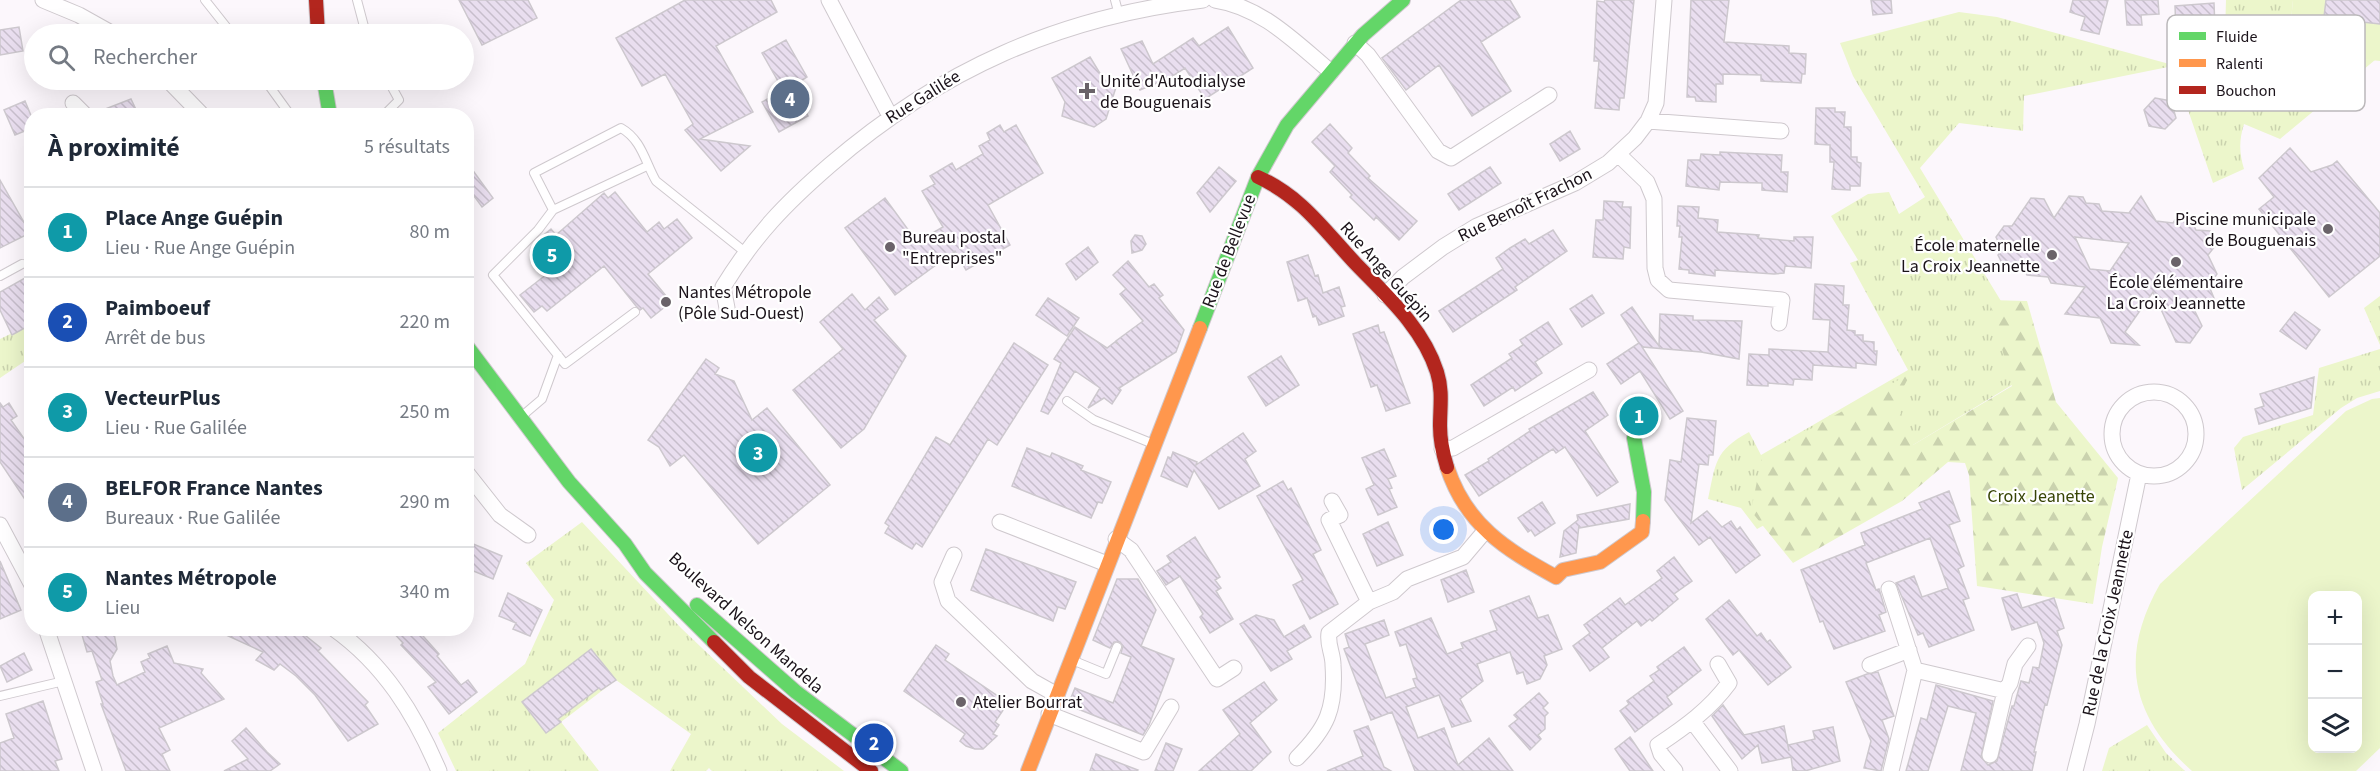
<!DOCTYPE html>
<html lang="fr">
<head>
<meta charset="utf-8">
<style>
	:root { --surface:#fff; --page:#f2f2f3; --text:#1f2937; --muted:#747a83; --line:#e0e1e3; --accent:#6a6369 }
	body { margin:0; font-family:"Source Sans 3",sans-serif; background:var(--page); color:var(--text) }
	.controls { position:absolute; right:18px; bottom:18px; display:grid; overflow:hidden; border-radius:12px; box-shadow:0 6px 24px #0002 }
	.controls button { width:54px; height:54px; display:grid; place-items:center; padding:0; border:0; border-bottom:2px solid var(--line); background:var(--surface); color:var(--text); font:30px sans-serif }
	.you { position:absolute; left:1444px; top:530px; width:21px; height:21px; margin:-15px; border:4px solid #fff; border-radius:50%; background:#1a73e8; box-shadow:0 0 0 9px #1a73e833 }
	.badge { display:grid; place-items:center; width:39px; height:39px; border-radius:50%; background:var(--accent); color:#fff; font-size:20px; font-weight:700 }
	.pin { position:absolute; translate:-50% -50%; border:3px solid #fff; box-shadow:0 2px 6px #0006 }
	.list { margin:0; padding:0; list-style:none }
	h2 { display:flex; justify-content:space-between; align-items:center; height:78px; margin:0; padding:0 24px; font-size:26px }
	h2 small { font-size:20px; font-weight:400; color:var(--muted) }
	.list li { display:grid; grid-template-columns:39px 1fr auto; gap:18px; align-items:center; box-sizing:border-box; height:90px; padding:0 24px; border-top:2px solid var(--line) }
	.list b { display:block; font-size:22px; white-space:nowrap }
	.list p { margin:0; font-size:20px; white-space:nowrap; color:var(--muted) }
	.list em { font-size:20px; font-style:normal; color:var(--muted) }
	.icon { flex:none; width:33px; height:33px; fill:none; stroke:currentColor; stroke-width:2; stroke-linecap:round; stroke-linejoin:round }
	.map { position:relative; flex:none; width:2380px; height:771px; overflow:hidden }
	.search { position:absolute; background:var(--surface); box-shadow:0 6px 24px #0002; left:24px; top:24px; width:450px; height:66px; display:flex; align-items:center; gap:15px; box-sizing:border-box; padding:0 21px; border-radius:33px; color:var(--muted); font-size:22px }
	.panel { position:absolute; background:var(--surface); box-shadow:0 6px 24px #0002; left:24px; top:108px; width:450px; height:528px; border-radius:24px }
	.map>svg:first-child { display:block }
</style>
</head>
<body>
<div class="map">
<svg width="2380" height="771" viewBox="0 0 2380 771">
	<defs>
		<pattern id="grass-tufts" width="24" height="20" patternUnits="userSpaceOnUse" patternTransform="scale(1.5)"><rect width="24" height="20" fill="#ecf6cb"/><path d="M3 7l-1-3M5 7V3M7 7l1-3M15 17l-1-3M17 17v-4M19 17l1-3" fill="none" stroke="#cad2ae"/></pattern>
		<pattern id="forest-firs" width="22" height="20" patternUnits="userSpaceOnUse" patternTransform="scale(1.5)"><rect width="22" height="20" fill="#ecf6cb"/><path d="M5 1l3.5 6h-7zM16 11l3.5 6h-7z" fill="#cad2ae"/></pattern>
		<pattern id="building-back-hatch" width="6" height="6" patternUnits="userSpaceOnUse" patternTransform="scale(1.5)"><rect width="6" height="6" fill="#e9deef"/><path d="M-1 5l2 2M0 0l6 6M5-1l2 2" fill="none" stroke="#c7becc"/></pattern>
	</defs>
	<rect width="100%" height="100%" fill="#fcf7fc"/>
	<path fill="url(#grass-tufts)" d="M2226 0H2293L2288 52 2375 60 2280 139 2244 124C2239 140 2239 152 2244 169L2213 183 2173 66 2024 96 2023 131 1959 123 1920 168 2035 357 2012 385 1913 445 1757 529 1741 508 1708 499C1716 463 1714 451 1749 432L1761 455 1908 370 1850 263 1858 260 1831 216 1868 194 1889 192 1899 214 1925 197 1853 76 1840 43 1959 12 1997 17 2173 65 2224 68Z
		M2380 296V345L2364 308Z
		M31 324V357L0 378V339Z
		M2380 349V391L2357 398 2341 408 2242 490 2234 448 2243 437 2313 415 2319 368Z
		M582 522 681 628 782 724 844 771H712L709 768 706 771H670L691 734 616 680 561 722 599 771H456L438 733 525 664 554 600 526 563Z
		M2147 725 2166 753 2185 771H2102L2109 748Z"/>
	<path fill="url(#forest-firs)" d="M1989 300 2027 301 2056 402 2118 478 2102 547 2093 604 1977 586 1969 475 1965 463 1948 462 1902 501 1793 563 1751 511 1762 456 1911 373 1896 401 1913 445 2012 386Z"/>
	<path fill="#ecf6cb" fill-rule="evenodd" d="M2293 0H2380V61L2288 52Z
		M2380 398V748L2356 771H2192C2130 716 2119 656 2160 584L2346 411 2372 399ZM2312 596H2358V748H2312Z"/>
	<path fill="url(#building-back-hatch)" stroke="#cdc8ce" stroke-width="1.5" fill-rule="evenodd" d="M459 0H528L537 18 482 45Z
		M685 0H771L777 12 716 46 753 112 700 139 750 146 721 171 685 130 693 124 665 74 642 86 616 38Z
		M1461 0H1510L1520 17 1481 42 1511 91 1472 116 1439 65 1406 90 1382 58Z
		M1605 0H1634L1624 98H1620L1619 110 1595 108 1599 61H1594L1597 1 1604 2Z
		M1691 0H1729L1724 42 1789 46V53L1806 54 1805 74H1802L1801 83 1761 81V75L1723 74V84H1716V102L1696 101 1695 97H1687Z
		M1871 0H1891L1892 13 1873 15Z
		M2073 0H2108L2099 34 2081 30 2085 17 2070 12Z
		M2125 0H2158L2159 14 2141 15 2142 25H2127Z
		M2326 0H2380V24L2353 21 2350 28 2323 25Z
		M2214 3 2215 29 2176 32 2175 6Z
		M19 27 23 51 0 55V30Z
		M1228 27 1253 68 1205 99 1185 68 1171 77 1140 90 1121 49 1142 41 1153 64 1193 38 1199 46Z
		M786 40 807 77 799 82 806 95 798 99 808 116 779 132 762 102 783 90 762 53Z
		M1090 57 1104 80 1117 84 1106 119 1094 127 1062 116 1065 102 1052 78Z
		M2155 98 2171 101 2176 118 2165 129 2149 126 2144 110Z
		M131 99 139 116H95V113Z
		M25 101 32 118V128L15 135 4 110Z
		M1816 108H1835V112H1845L1844 127H1851V157H1857V162L1861 163 1860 186H1850V190L1832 189 1834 162H1830V145L1815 144Z
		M1330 124 1352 148 1348 153 1370 176 1368 178 1417 221 1399 240 1376 217 1374 220 1350 197 1352 195 1330 172 1335 166 1312 142Z
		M1000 125 1004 132 1016 125 1043 173 988 205 1010 245 966 270 955 251 895 295 845 228 885 198 917 242 943 227 922 191 935 184 930 176 952 163 956 170 983 154 979 146 990 140 987 133Z
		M1570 131 1580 149 1560 161 1550 144Z
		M2290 148 2311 172 2332 165 2337 161 2380 213V256L2329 297 2259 209 2274 197 2259 178Z
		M1720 152 1782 155 1781 172H1788L1787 192 1762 190V183L1720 182 1719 190 1686 186 1688 160H1700L1701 154 1720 155Z
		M466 161 493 198 482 207 466 185Z
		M1219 167 1236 181 1210 212 1197 193Z
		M1490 167 1501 183 1459 210 1448 194Z
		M0 180 30 233 0 248Z
		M615 192 647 232 659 222 664 229 677 219 692 238 648 274 671 302 651 318 643 308 640 310 636 306 604 266 547 311 542 306 534 312 520 295 547 274 531 255 545 244 540 238 551 229 556 235 604 193 608 198Z
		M2069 196 2083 197 2086 203 2099 204 2102 211 2129 213 2141 196 2156 221 2173 223 2177 217 2190 218 2196 230 2210 231 2216 245 2208 255 2217 274 2209 286 2216 303 2190 301 2202 326 2190 343 2176 342 2153 292 2125 332 2139 345 2111 343 2100 318 2065 314 2085 287 2051 283 2048 277 2027 275 2024 269 2004 267 1998 255 2002 250 1996 237 2004 226H2012L2031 198 2044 199 2054 218ZM2075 237 2129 243 2110 271 2090 269Z
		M1604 201 1623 202 1622 207H1631L1630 248 1624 247 1623 259 1593 257 1596 220H1603Z
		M1678 206 1699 207 1698 218 1718 220 1717 232 1759 235 1758 238 1794 241V237H1813L1811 268 1785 266 1784 273 1774 274 1715 270V276L1689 273V270L1679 269 1682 237H1679L1680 226H1677Z
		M1553 230 1567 251 1515 287 1517 290 1453 332 1439 311 1503 269 1496 258 1510 248 1525 239 1529 244Z
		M1135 235 1142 236 1146 244 1142 250 1132 253 1131 241Z
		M1088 247 1098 262 1076 280 1066 264Z
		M1308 255 1315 276 1318 275 1323 293 1339 287 1345 306 1341 307 1344 316 1319 325 1316 316 1313 317 1307 298 1298 301 1287 262Z
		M1128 261 1149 287 1154 284 1163 295 1159 298 1184 330 1176 352 1119 388 1121 390 1112 404 1104 398 1088 408 1100 388 1075 371 1048 414 1041 411 1061 363 1054 359 1075 327 1107 348 1115 342 1119 345 1116 341 1143 321 1120 294 1126 289 1113 275Z
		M32 274V324L12 335 0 310V292Z
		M1815 284 1844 286 1843 305H1849L1847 330 1855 331V335H1863V341L1874 342V351H1877L1876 365 1856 363V368L1813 365 1812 380 1794 379 1793 385 1768 383V386L1747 385 1749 354 1769 355V349L1828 352 1830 320 1813 319Z
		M852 294 865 310 879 297 888 309 874 320 906 356 864 429 841 448 793 390 843 349 820 322Z
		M1592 295 1604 313 1582 327 1570 309Z
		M1048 298 1079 318 1067 336 1036 315Z
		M1632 307 1659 346 1660 314 1693 316V320L1742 321 1739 359 1701 352 1642 347 1683 411 1670 419 1640 371 1621 384 1607 364 1639 343 1621 315Z
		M2295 312 2320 330 2306 349 2280 331Z
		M1548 322 1562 344 1535 362 1542 373 1515 391 1513 387 1484 406 1471 385 1512 358 1509 354 1523 345 1520 340Z
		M1378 325 1380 333 1384 332 1410 403 1386 411 1377 385 1371 387 1353 334Z
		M1014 343 1048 365 997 445 988 439 922 547 916 543 912 549 885 533 889 526 885 523 936 437 950 445Z
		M1281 356 1299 385 1266 406 1248 377Z
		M706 359 719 368 715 374 734 381 752 420 767 408 830 485 758 544 684 455 670 466 659 447 648 440Z
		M2314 377 2311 408 2259 424 2255 409 2264 406 2260 394Z
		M1593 392 1608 415 1585 431 1618 482 1597 496 1565 447 1556 453 1553 449 1479 496 1465 475 1489 461 1488 459 1530 431 1529 429Z
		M0 403 3 407 9 403 17 416 11 420 32 450V510L0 462Z
		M1687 418 1716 421 1713 455H1709L1708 465 1699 464 1691 523 1707 511 1722 527 1731 521 1737 530 1740 527 1760 555 1736 573 1710 537 1699 545 1665 500 1670 460 1681 462Z
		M1243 433 1256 451 1245 459 1260 486 1219 509 1194 470 1187 487 1161 476 1168 457 1171 458 1173 452 1197 462 1196 465Z
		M1027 448 1050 457 1052 453 1083 466 1081 470 1111 482 1102 503 1098 502 1091 518 1012 486Z
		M1384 449 1396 476 1388 479 1392 488 1389 489 1397 507 1378 515 1366 489 1374 485 1362 458Z
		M1283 481 1288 490 1291 488 1321 550 1313 554 1338 604 1310 619 1293 585 1303 580 1257 496Z
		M1949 491 1960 521 1949 525 1964 566 1958 569 1969 598 1963 600 1974 630 1929 647 1923 633 1918 635 1896 583 1914 576 1922 597 1948 588 1930 538 1866 563 1876 590 1879 589 1886 612 1879 615 1885 631 1834 649 1823 621 1820 622 1801 570 1865 545 1861 533 1922 509 1919 503Z
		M1542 502 1555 523 1535 536 1531 530 1528 532 1518 518Z
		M1630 504 1629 519 1579 528V525L1576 553 1560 557 1564 531 1578 520 1577 515Z
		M1388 522 1403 555 1377 566 1363 534Z
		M1195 537 1220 577 1215 580 1221 588 1216 591 1233 619 1210 633 1200 617 1203 614 1180 576 1166 585 1157 571 1171 562 1167 556Z
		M466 541 502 556 493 579 466 568Z
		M986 549 1076 582 1065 609 1058 607 1053 621 971 590Z
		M1674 557 1692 581 1674 594 1678 599 1652 621 1650 619 1641 626 1637 621 1602 648 1609 657 1590 671 1573 646 1590 633 1584 625 1620 598 1625 605 1662 578 1657 571Z
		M0 561 21 610 0 619Z
		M1466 570 1474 592 1448 602 1441 580Z
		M1117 579H1138L1156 610 1141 646 1174 659 1149 725 1143 735 1068 705 1075 688 1113 703 1131 657 1121 653 1123 646 1120 642H1114L1110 648 1093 640Z
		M508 593 542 610 530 636 513 629 516 623 499 616Z
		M2017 594 2022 608 2054 598 2064 628 2057 631 2062 645 2047 705 2045 704 2034 752H2036L2032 771H1961L1976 713 1948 706 1928 771H1906L1921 718 1927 720 1936 685 1993 701 1981 757 1988 765 1997 761 2012 706H2014L2021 681 2029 683 2033 667 2039 668 2044 643 2037 622 2012 630 2002 598Z
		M1529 596 1538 618 1548 615 1562 649 1544 656 1547 665 1540 679 1527 684 1523 672 1517 674 1510 652 1477 664 1483 681 1460 699 1471 721 1452 727 1439 695 1406 707 1418 738 1444 728 1458 765 1489 738 1513 771H1415L1392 712 1371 720 1344 649 1349 647 1345 634 1384 620 1389 635 1365 644 1386 698 1416 687 1413 679 1417 678 1406 644 1400 646 1395 632 1431 618 1447 654 1463 648 1461 643 1497 630 1490 611Z
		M1729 600 1757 636 1761 633 1767 642 1770 640 1791 667 1768 685 1739 650 1733 655 1706 619Z
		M1256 615 1274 620 1284 637 1304 625 1311 637 1287 651 1292 659 1271 671 1240 624Z
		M80 628H113L117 649 110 661 113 676 117 685 145 672 141 662 150 658 148 654 167 646 174 663 203 669 201 673 224 699 159 728 170 750 162 754 170 771H126L101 704H103L96 682 102 680 92 651 87 652Z
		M211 628H296L321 648 318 651 368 702 365 705 378 724 348 741 315 695 296 676 280 664 274 670 256 660 263 652Z
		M389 628H416L439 654 437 656 461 685 468 680 477 692 449 714 428 687 436 682 401 645 403 643Z
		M936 645 949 654 945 660 1008 703 995 722 999 725 993 734 997 736 983 749H975L966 746 960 741 965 734 904 691Z
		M1684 647 1701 670 1667 697 1672 704 1635 732 1620 711 1629 704 1627 701 1654 681 1650 676 1659 670 1657 667Z
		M591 649 616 680 601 690 599 688 558 719 561 722 546 733 522 702Z
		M24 653 32 670 7 682 0 666Z
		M1878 672 1894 716 1882 720 1889 739 1881 771 1864 768 1871 741 1846 682 1867 674Z
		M1264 682 1277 700 1250 723 1271 752 1251 771H1199L1240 734 1223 710Z
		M1539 693 1548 703 1543 708 1548 713 1545 716V729L1538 735 1541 739 1530 750 1509 726 1518 719 1514 715Z
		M43 701 62 759 55 761 59 771H0V743L14 738 6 714Z
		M1723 705 1744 735 1784 726 1789 751 1788 745 1815 739 1813 731 1833 727 1840 761 1805 771H1793L1791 757 1762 763 1758 745 1742 759 1712 716Z
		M1368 726 1384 767 1391 771H1327L1363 756 1354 731Z
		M246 728 267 752 280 764 270 771H224L248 759 232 741Z
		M1630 737 1643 756 1653 771H1630L1615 749Z
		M1166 743 1182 749 1173 771H1155Z
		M1096 754 1138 770 1137 771H1090Z"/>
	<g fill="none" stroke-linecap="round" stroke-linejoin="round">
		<defs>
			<path id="lane" d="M205 0 232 34
				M357 0 366 34
				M1115 0 1119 15
				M265 80 291 116
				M383 116 399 100 388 80
				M647 166 553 210 534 173 621 128C642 140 645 162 656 181L745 252
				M553 210 538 230 493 275 565 364 635 312
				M0 276 22 264
				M1067 401 1094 420 1151 443
				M522 416 542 399 558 355
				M1072 660 1106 674 1117 647
				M0 696 64 681"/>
			<path id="street" d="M43 0 79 15 113 34
				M829 0 890 116
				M1215 0C1262 7 1295 42 1331 72
				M1355 43 1368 55 1438 151 1451 158 1549 95
				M168 80 203 116
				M73 103 86 116
				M1648 121 1781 131
				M1618 154 1647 182 1654 199 1655 268 1658 280 1669 290 1782 300 1779 323
				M1385 295 1403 277 1443 247 1477 226 1575 183 1608 163 1635 138 1648 121 1656 103 1664 0
				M727 308 723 287C755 235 785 204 830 165 940 70 1059 17 1203 0
				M2112 434a42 42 0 1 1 84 0a42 42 0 1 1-84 0Z
				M1442 449 1453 448 1589 370
				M466 472 500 515 528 535
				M1332 501 1340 515 1329 520 1369 602
				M1000 522 1107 564
				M0 525 32 585
				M1116 539 1131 550 1217 679 1234 668
				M954 555 942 582 948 601 1032 681 1057 695
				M1889 589 1915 670
				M46 628 94 771
				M333 628C384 664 415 714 439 771
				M1870 665 1909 650
				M1049 714 1144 752 1171 707
				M1693 722 1730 771
				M1990 755 2005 691
				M1297 758C1327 728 1336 709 1333 665 1333 653 1327 645 1329 633L1369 602 1393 592 1407 579 1463 557 1485 531
				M1675 771 1661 754 1658 745C1685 727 1710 709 1729 683L1718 664
				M1891 771 1915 670 2005 691 2010 683 2015 664 2028 646
				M2075 771 2087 724 2139 474"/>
			<path id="fast" d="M324 80 330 116
				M1200 328 1258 177 1287 125 1363 35 1403 0
				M466 345 569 482 625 544 645 573 714 642
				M1643 521 1644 492 1634 438 1643 412
				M697 605 796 692 901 771"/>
			<path id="slow" d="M1447 467C1466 525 1505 549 1556 577L1563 570 1600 562 1642 532 1643 521
				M1028 771 1200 328"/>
			<path id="jam" d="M316 0 318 34
				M1258 177C1302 197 1324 230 1356 264 1387 296 1423 328 1437 372 1443 391 1440 407 1440 426 1440 439 1443 454 1447 467
				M714 642 749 677 871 771"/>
		</defs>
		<use href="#lane" stroke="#cfc9ce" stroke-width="10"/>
		<use href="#street" stroke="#cfc9ce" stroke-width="17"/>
		<use href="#fast" stroke="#cfc9ce" stroke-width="16"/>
		<use href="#slow" stroke="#cfc9ce" stroke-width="16"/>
		<use href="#jam" stroke="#cfc9ce" stroke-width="16"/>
		<use href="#lane" stroke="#fffeff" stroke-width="8"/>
		<use href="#street" stroke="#fffeff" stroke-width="15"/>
		<use href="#fast" stroke="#63d668" stroke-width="14"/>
		<use href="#slow" stroke="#ff974d" stroke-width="14"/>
		<use href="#jam" stroke="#b3261e" stroke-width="14"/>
	</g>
	<g fill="#6a6369" stroke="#fff" stroke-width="2">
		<path d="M1084 82h6v6h6v6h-6v6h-6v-6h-6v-6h6z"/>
		<circle cx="2328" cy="229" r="6"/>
		<circle cx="890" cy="247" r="6"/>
		<circle cx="2052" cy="255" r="6"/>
		<circle cx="2176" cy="262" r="6"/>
		<circle cx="666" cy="302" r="6"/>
		<circle cx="961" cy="702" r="6"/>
	</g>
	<g text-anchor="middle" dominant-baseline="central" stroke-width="4.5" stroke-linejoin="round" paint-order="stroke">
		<g font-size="18" fill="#1b131a" stroke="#fff" text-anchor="start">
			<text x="1100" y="81">Unité d'Autodialyse<tspan x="1100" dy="21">de Bouguenais</tspan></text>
			<text x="2316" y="219" text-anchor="end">Piscine municipale<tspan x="2316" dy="21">de Bouguenais</tspan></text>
			<text x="902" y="237">Bureau postal<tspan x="902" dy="21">"Entreprises"</tspan></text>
			<text x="2040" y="245" text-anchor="end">École maternelle<tspan x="2040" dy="21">La Croix Jeannette</tspan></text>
			<text x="2176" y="282" text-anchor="middle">École élémentaire<tspan x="2176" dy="21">La Croix Jeannette</tspan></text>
			<text x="678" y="292">Nantes Métropole<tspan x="678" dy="21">(Pôle Sud-Ouest)</tspan></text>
			<text x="973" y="702">Atelier Bourrat</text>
		</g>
		<g font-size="18" fill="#1b131a" stroke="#fff">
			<text transform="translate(923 97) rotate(-32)">Rue Galilée</text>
			<text transform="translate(1525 205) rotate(-26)">Rue Benoît Frachon</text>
			<text transform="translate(1229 251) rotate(-69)">Rue de Bellevue</text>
			<text transform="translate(1386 272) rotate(48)">Rue Ange Guépin</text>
			<text transform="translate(746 623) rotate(42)">Boulevard Nelson Mandela</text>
			<text transform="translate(2108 623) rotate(-78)">Rue de la Croix Jeannette</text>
		</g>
		<g font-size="18" fill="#374405" stroke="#fff">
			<text x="2041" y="496">Croix Jeanette</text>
		</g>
	</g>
	<rect x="2167" y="15" width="198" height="96" rx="9" fill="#fff" stroke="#bbb8ba" stroke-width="1.5"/>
	<rect x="2179" y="32" width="27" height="8" fill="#63d668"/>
	<rect x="2179" y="59" width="27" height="8" fill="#ff974d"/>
	<rect x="2179" y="86" width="27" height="8" fill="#b3261e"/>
	<g font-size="16" fill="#1b131a">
		<text x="2216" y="42">Fluide</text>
		<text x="2216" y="69">Ralenti</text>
		<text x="2216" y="96">Bouchon</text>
	</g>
</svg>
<div class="controls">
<button>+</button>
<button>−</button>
<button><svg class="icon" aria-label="layers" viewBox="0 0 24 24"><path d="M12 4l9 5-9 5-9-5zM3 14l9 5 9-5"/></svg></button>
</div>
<div class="you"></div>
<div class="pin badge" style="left:1639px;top:416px;background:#0f9aa8">1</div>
<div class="pin badge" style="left:874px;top:743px;background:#1a4fb4">2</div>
<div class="pin badge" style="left:758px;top:453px;background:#0f9aa8">3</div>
<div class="pin badge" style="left:790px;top:99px;background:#5c6f8a">4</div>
<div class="pin badge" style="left:552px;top:255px;background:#0f9aa8">5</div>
<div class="search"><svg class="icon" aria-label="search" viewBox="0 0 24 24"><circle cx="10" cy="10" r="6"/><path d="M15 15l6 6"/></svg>Rechercher</div>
<section class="panel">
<h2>À proximité<small>5 résultats</small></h2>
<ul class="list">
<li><span class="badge" style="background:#0f9aa8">1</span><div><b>Place Ange Guépin</b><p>Lieu · Rue Ange Guépin</p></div><em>80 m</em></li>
<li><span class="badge" style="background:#1a4fb4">2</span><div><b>Paimboeuf</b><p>Arrêt de bus</p></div><em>220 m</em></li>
<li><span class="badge" style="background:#0f9aa8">3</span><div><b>VecteurPlus</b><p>Lieu · Rue Galilée</p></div><em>250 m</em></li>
<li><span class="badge" style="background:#5c6f8a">4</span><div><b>BELFOR France Nantes</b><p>Bureaux · Rue Galilée</p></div><em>290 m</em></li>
<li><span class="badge" style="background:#0f9aa8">5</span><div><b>Nantes Métropole</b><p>Lieu</p></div><em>340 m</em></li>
</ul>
</section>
</div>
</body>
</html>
